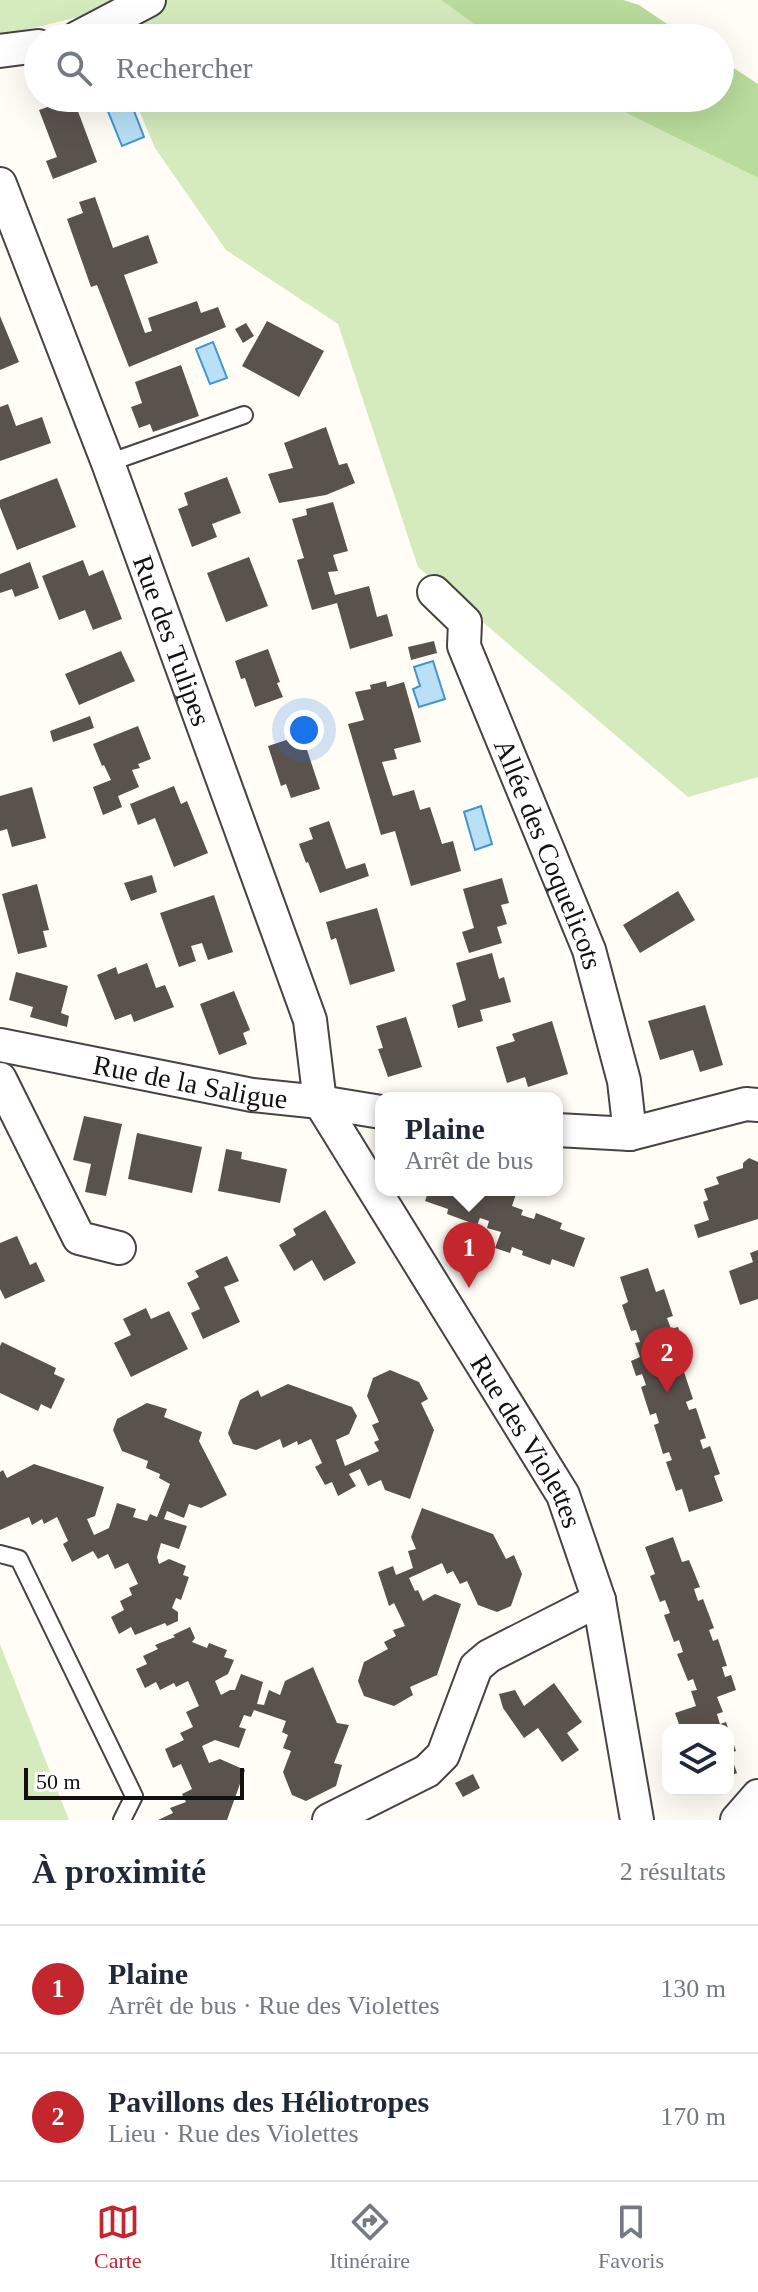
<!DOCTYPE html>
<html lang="fr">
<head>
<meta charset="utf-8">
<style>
	:root { --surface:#fff; --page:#f2f2f3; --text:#1f2937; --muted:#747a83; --line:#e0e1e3; --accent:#c4262e }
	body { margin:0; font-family:"Times New Roman",serif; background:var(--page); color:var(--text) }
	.controls { position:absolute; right:24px; bottom:24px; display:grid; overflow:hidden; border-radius:16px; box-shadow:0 8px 32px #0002 }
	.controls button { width:72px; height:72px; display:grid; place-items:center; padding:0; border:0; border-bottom:2px solid var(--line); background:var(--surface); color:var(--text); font:40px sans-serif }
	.scale { position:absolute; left:24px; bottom:20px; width:220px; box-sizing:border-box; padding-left:8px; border:4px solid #111; border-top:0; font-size:22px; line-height:28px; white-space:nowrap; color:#111; -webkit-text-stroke:6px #fff; paint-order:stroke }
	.you { position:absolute; left:304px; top:730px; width:28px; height:28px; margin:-20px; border:6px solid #fff; border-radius:50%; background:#1a73e8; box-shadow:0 0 0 12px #1a73e833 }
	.badge { display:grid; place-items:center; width:52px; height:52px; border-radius:50%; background:var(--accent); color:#fff; font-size:26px; font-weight:700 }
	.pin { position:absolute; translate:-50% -66px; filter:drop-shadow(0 2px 4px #0008) }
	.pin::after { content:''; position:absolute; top:42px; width:28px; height:24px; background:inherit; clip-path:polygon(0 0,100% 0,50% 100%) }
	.popup { position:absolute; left:375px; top:1092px; width:188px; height:104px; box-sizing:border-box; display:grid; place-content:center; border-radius:16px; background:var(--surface); filter:drop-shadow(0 2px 6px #0005); font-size:26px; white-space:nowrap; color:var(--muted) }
	.popup b { font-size:30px; color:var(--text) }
	.popup::after { content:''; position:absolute; left:50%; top:100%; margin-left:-16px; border:16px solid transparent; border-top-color:var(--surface) }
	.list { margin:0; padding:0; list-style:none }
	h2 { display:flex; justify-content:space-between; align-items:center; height:104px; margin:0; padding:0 32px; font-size:34px }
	h2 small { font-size:26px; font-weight:400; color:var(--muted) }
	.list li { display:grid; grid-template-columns:52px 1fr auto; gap:24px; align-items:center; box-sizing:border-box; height:128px; padding:0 32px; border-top:2px solid var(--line) }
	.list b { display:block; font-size:30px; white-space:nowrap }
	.list p { margin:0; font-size:26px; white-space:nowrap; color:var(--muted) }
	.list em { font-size:26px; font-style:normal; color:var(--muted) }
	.icon { flex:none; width:44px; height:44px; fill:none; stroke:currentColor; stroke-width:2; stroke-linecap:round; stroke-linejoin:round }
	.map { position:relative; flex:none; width:758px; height:1820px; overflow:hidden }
	.search { position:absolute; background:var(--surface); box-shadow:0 8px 32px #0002; left:24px; right:24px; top:24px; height:88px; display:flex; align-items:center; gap:20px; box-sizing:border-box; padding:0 28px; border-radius:44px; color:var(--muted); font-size:30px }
	.sheet { height:360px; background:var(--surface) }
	nav { display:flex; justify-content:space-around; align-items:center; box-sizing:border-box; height:112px; border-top:2px solid var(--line); background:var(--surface); font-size:22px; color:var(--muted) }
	nav a { display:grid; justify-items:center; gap:4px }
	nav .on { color:var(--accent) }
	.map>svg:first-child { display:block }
</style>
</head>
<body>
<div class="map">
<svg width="758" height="1820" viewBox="0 0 758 1820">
	<rect width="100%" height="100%" fill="#fffdf5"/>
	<path fill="#d5ebbd" d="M0 0H441L493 38H110L99 12 0 36Z
		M134 98H596L758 178V777L688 797 418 567 338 324 226 250 155 148Z
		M0 1644 69 1820H0Z"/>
	<path fill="#b9dc9c" d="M441 0H623L639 5 688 38H493Z
		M720 59 758 84V178L596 98H720Z"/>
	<path fill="#b9e0f7" stroke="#3f96cf" stroke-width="2" d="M129 98 144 137 122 146 103 99Z
		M213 342 227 378 210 384 196 349Z
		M433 661 445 699 419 707 413 689 420 686 414 667Z
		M481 806 492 844 475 850 464 812Z"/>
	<path fill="#5a524d" d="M73 98 97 162 53 179 46 161 57 157 39 110Z
		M95 197 113 248 148 235 158 263 124 275 145 333 152 331 148 318 197 301 201 313 218 307 226 327 129 367 97 285 91 287 67 219 83 213 79 202Z
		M0 316 19 362 0 370Z
		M267 321 324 351 299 397 242 366Z
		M246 323 254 336 243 343 235 329Z
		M181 365 199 416 153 432 150 424 139 428 131 407 142 403 135 382Z
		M8 404 16 426 42 417 51 443 0 461V407Z
		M326 427 339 465 347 463 355 483 326 495 279 503 268 474 293 468 284 443Z
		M227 477 241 513 212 524 217 537 192 547 178 509 188 505 184 493Z
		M57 478 76 527 17 550 0 507V500Z
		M333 502 348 551 333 555 338 571 328 572 335 595 369 586 377 617 387 614 393 636 350 649 337 603 312 610 297 560 304 558 292 519 307 515 306 509Z
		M249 557 268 606 226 622 207 573Z
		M83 560 89 576 103 570 122 619 93 630 85 610 59 620 42 576Z
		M30 562 39 588 15 597 12 589 0 593V574Z
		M434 641 437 653 411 660 408 647Z
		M268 649 280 682 277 683 283 697 255 707 245 678 241 679 235 661Z
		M121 651 135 681 79 705 65 674Z
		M386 681 387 687 404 682 421 742 394 749 397 759 382 762 393 796 414 790 420 810 430 807 442 844 453 841 461 871 411 886 395 831 381 835 348 724 364 720 355 692 371 689 370 685Z
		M90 716 94 728 53 742 50 731Z
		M138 726 151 759 138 764 140 768 132 770 139 787 118 796 122 807 103 815 93 787 111 780 104 765 102 766 93 744Z
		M302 735 320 789 291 798 286 784 281 786 268 746Z
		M174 786 181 804 187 801 208 853 174 867 155 818 138 825 130 804Z
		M32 787 46 838 12 847 7 829 0 831V796Z
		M329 821 346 869 365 863 369 876 320 893 308 862 306 863 299 844 313 839 309 828Z
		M152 875 157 892 131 901 124 883Z
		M502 878 509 903 501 905 507 924 497 927 502 943 469 953 462 932 474 928 463 889Z
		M37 884 49 930 43 931 47 947 18 954 2 894Z
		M678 891 695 920 640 953 623 925Z
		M214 895 233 952 208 960 202 943 191 946 196 961 179 967 160 913Z
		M377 908 395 971 350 985 336 938 331 940 326 922Z
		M492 953 499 979 504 977 511 1002 480 1010 483 1021 458 1028 452 1005 466 1000 456 963Z
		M147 963 156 988 165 985 174 1007 134 1022 131 1014 115 1020 97 975 116 967 118 974Z
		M16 972 68 986 61 1013 69 1016 67 1027 30 1017 33 1007 9 1000Z
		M234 991 250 1030 243 1033 247 1044 219 1055 200 1004Z
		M705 1005 723 1065 700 1072 693 1050 660 1060 648 1021Z
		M406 1017 422 1067 388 1077 378 1049 383 1048 376 1026Z
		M552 1021 568 1074 528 1087 525 1077 507 1083 496 1047 515 1041 512 1034Z
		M84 1116 122 1124 106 1196 85 1192 91 1164 73 1160Z
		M137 1133 202 1147 192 1193 128 1179Z
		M226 1149 242 1152 241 1159 287 1169 280 1203 218 1191Z
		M749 1158 758 1162V1219L698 1238 694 1225 709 1220 703 1202 708 1200 704 1189 719 1184 716 1177 743 1168V1163Z
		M429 1190 517 1191 512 1206 523 1210 521 1215 534 1219 536 1213 562 1223 560 1229 585 1238 574 1267 552 1259 550 1265 522 1255 523 1251 512 1247 510 1253 495 1248 501 1232 487 1228 489 1221 480 1218 477 1225 447 1214 448 1209 425 1201Z
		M325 1210 356 1263 324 1281 312 1260 294 1271 279 1245 296 1235 293 1229Z
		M17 1236 30 1265 36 1262 45 1281 5 1299 0 1289V1243Z
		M758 1250V1299L740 1305 729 1271 753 1262 750 1253Z
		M227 1256 239 1281 224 1287 240 1322 203 1339 191 1313 200 1309 187 1283 199 1277 195 1271Z
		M648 1268 656 1292 664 1289 673 1316 667 1318 671 1329 678 1327 683 1342 674 1345 678 1359 673 1361 676 1371 683 1369 693 1399 686 1402 689 1410 696 1408 706 1438 700 1440 703 1449 710 1446 720 1474 714 1476 723 1501 689 1512 682 1489 676 1491 666 1462 672 1460 669 1452 663 1454 654 1425 659 1423 656 1413 650 1415 641 1387 646 1385 642 1374 636 1376 631 1361 640 1357 635 1343 640 1342 636 1330 631 1331 622 1305 628 1302 620 1277Z
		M146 1308 151 1319 169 1311 188 1349 131 1377 114 1343 131 1335 123 1319Z
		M2 1342 56 1368 54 1374 65 1379 51 1409 41 1404 38 1411 0 1393V1346Z
		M390 1370 419 1382 428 1399 421 1403 434 1430 410 1499 385 1490 381 1480 368 1486 360 1469 349 1474 356 1486 338 1496 332 1482 325 1485 315 1467 322 1463 311 1439 298 1445 297 1441 283 1448 280 1439 256 1450 233 1444 228 1433 240 1400 258 1390 261 1397 288 1384 352 1407 357 1416 349 1434 336 1440 345 1466 379 1451 374 1442 379 1440 372 1425 379 1422 367 1396 373 1378Z
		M147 1403 167 1409 164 1417 202 1432 199 1441 227 1495 201 1508 189 1504 184 1518 167 1511 164 1519 187 1526 179 1549 161 1543 157 1557 159 1564 169 1559 186 1566 183 1575 189 1577 181 1600 176 1598 172 1608 178 1612V1621L167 1626 165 1623 135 1635 131 1627 119 1634 111 1617 124 1610 120 1601 132 1595 129 1588 138 1584 128 1563 115 1569 108 1554 98 1559 93 1551 72 1562 63 1544 68 1541 57 1517 44 1524 42 1519 32 1525 29 1517 0 1530V1472L3 1470 7 1478 34 1464 104 1487 95 1516 87 1519 94 1535 109 1528 117 1503 136 1509 133 1517 147 1521 150 1514 157 1517 170 1484 159 1478 160 1474 146 1468 148 1461 122 1451 113 1430 117 1419Z
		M422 1508 493 1534 506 1559 514 1555 522 1574 511 1606 497 1612 478 1605 467 1581 460 1584 453 1571 447 1574 442 1563 409 1578 415 1591 418 1590 423 1601 435 1594 461 1604 437 1675 410 1687 413 1695 394 1706 364 1696 358 1681 364 1662 388 1649 384 1642 396 1636 393 1630 405 1626 394 1603 389 1606 378 1572 393 1566 396 1575 413 1568 408 1551 416 1549 411 1537Z
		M673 1537 682 1562 689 1560 700 1587 694 1589 698 1601 703 1599 714 1628 709 1630 713 1641 718 1639 727 1666 722 1667 725 1677 731 1675 736 1690 717 1697 723 1712 717 1714 720 1724 726 1722 736 1751 730 1753 737 1773 728 1777V1730H686L684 1725 680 1727 675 1713 696 1706 691 1691 697 1690 693 1679 688 1681 677 1654 683 1652 679 1640 674 1642 664 1615 670 1613 665 1600 660 1602 650 1576 655 1574 645 1547Z
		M190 1627 195 1638 192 1642 207 1648 209 1643 227 1650 224 1657 234 1660 228 1674 215 1681 221 1695 230 1690H235L241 1674 263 1682 257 1704 264 1705 269 1690 280 1695 285 1681 313 1667 337 1723 349 1725 334 1763 342 1765 336 1786 306 1801 292 1795 283 1772 291 1751 283 1748 288 1735 282 1732 286 1721 254 1710 251 1717 244 1715 239 1727 246 1729 239 1748 215 1740 202 1746 209 1763 220 1759 245 1770 227 1820H158L173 1813 170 1808 186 1802 182 1794 192 1789 181 1764 173 1768 165 1749 184 1740 180 1733 193 1727 186 1712 199 1706 188 1681 176 1687 174 1683 160 1690 156 1682 145 1688 136 1669 147 1664 143 1656 158 1649 155 1645 175 1637 173 1635Z
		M554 1683 582 1722 567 1733 579 1750 562 1762 538 1728 524 1738 503 1708 499 1694 515 1690 524 1706Z
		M473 1774 480 1788 463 1797 455 1783Z"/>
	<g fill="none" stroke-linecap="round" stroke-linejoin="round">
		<defs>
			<path id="lane" d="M108 463 244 415
				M0 1554 19 1559 134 1796 122 1820"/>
			<g id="street">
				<path d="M77 38 149 0"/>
				<path d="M0 51 38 46"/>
				<path id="s1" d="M0 184 108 463 310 1020 320 1102 563 1495 599 1600 637 1820"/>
				<path id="s2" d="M434 592 465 622 464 646 589 950 624 1081 630 1134"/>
				<path id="s3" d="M0 1045 252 1095 320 1102 381 1112"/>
				<path d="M0 1079 79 1238 119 1248"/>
				<path d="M557 1130 630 1134 746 1104 758 1105"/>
				<path d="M329 1820 427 1771 443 1755 476 1667 489 1656 599 1600"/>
				<path d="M737 1820 758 1796"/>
			</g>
		</defs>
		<use href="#lane" stroke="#444" stroke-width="20"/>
		<use href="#street" stroke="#444" stroke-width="36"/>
		<use href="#lane" stroke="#fff" stroke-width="16"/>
		<use href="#street" stroke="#fff" stroke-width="32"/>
	</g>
	<g text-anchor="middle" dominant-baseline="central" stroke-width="8" stroke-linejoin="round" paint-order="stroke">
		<g font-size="28" fill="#111" stroke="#fff">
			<text stroke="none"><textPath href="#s1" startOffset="488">Rue des Tulipes</textPath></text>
			<text stroke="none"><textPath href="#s2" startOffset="292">Allée des Coquelicots</textPath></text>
			<text stroke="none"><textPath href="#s3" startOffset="194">Rue de la Saligue</textPath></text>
			<text stroke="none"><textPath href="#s1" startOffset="1372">Rue des Violettes</textPath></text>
		</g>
	</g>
</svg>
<div class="controls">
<button><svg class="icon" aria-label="layers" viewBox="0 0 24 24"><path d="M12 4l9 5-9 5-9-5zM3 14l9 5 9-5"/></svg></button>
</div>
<div class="scale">50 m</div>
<div class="you"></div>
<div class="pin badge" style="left:469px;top:1288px">1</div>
<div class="popup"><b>Plaine</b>Arrêt de bus</div>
<div class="pin badge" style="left:667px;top:1393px">2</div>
<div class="search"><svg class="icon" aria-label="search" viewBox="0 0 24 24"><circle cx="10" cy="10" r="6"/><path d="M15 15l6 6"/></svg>Rechercher</div>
</div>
<section class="sheet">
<h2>À proximité<small>2 résultats</small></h2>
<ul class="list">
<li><span class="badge">1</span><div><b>Plaine</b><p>Arrêt de bus · Rue des Violettes</p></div><em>130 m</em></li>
<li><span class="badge">2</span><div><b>Pavillons des Héliotropes</b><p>Lieu · Rue des Violettes</p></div><em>170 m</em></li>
</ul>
</section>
<nav>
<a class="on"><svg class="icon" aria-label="map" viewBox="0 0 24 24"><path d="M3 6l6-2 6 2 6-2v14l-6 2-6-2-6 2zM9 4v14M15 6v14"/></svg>Carte</a>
<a><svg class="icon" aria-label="directions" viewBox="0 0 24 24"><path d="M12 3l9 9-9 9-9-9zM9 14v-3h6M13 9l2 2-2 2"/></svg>Itinéraire</a>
<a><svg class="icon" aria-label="saved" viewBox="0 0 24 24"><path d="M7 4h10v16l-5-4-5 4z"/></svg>Favoris</a>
</nav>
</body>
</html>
